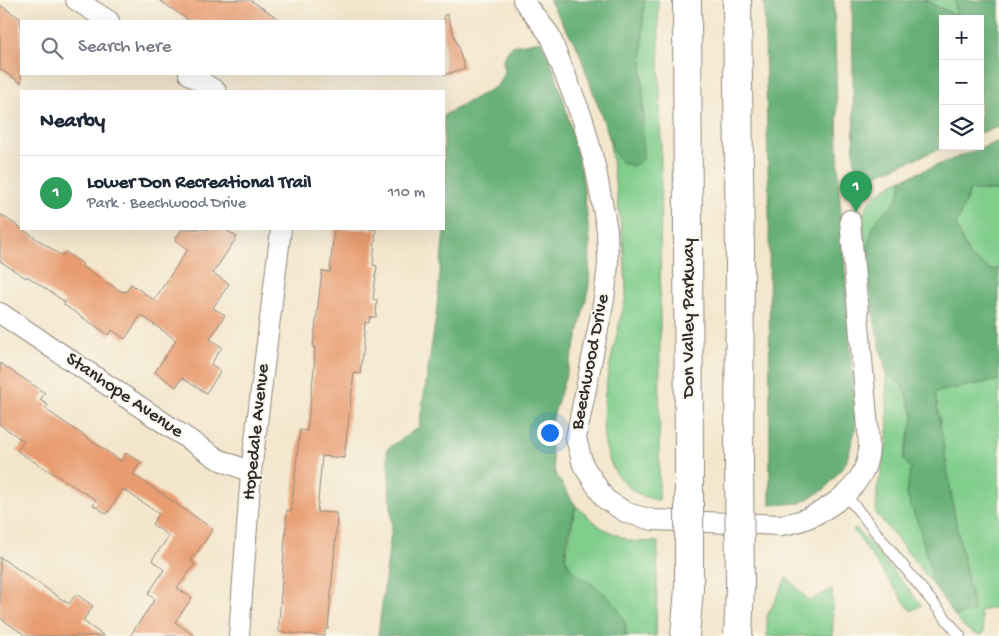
<!DOCTYPE html>
<html lang="en">
<head>
<meta charset="utf-8">
<style>
	:root { --surface:#fff; --page:#f2f2f3; --text:#1f2937; --muted:#747a83; --line:#e0e1e3; --accent:#111827 }
	body { margin:0; font-family:"Gochi Hand",sans-serif; background:var(--page); color:var(--text) }
	.controls { position:absolute; right:15px; top:15px; display:grid; overflow:hidden; border-radius:0px; box-shadow:0 5px 20px #0002 }
	.controls button { width:45px; height:45px; display:grid; place-items:center; padding:0; border:0; border-bottom:1px solid var(--line); background:var(--surface); color:var(--text); font:25px sans-serif }
	.you { position:absolute; left:549px; top:432px; width:18px; height:18px; margin:-12px; border:4px solid #fff; border-radius:50%; background:#1a73e8; box-shadow:0 0 0 8px #1a73e833 }
	.badge { display:grid; place-items:center; width:32px; height:32px; border-radius:50%; background:var(--accent); color:#fff; font-size:16px; font-weight:700 }
	.pin { position:absolute; translate:-50% -41px; filter:drop-shadow(0 1px 2px #0008) }
	.pin::after { content:''; position:absolute; top:26px; width:18px; height:15px; background:inherit; clip-path:polygon(0 0,100% 0,50% 100%) }
	.list { margin:0; padding:0; list-style:none }
	h2 { display:flex; justify-content:space-between; align-items:center; height:65px; margin:0; padding:0 20px; font-size:21px }
	h2 small { font-size:16px; font-weight:400; color:var(--muted) }
	.list li { display:grid; grid-template-columns:32px 1fr auto; gap:15px; align-items:center; box-sizing:border-box; height:75px; padding:0 20px; border-top:1px solid var(--line) }
	.list b { display:block; font-size:19px; white-space:nowrap }
	.list p { margin:0; font-size:16px; white-space:nowrap; color:var(--muted) }
	.list em { font-size:16px; font-style:normal; color:var(--muted) }
	.icon { flex:none; width:28px; height:28px; fill:none; stroke:currentColor; stroke-width:2; stroke-linecap:round; stroke-linejoin:round }
	.map { position:relative; flex:none; width:999px; height:636px; overflow:hidden }
	.search { position:absolute; background:var(--surface); box-shadow:0 5px 20px #0002; left:20px; top:20px; width:425px; height:55px; display:flex; align-items:center; gap:12px; box-sizing:border-box; padding:0 18px; border-radius:0px; color:var(--muted); font-size:19px }
	.panel { position:absolute; background:var(--surface); box-shadow:0 5px 20px #0002; left:20px; top:90px; width:425px; height:140px; border-radius:0px }
	.map>svg:first-child { display:block }
</style>
</head>
<body>
<div class="map">
<svg width="999" height="636" viewBox="0 0 999 636">
	<rect width="100%" height="100%" fill="#fbf7ec"/>
	<filter id="ink" filterUnits="userSpaceOnUse"><feTurbulence type="fractalNoise" baseFrequency=".02" numOctaves="2"/><feDisplacementMap in="SourceGraphic" scale="10" xChannelSelector="R" yChannelSelector="G"/><feConvolveMatrix kernelMatrix="1 2 1 2 8 2 1 2 1" color-interpolation-filters="sRGB"/></filter>
	<filter id="wash" filterUnits="userSpaceOnUse"><feTurbulence type="fractalNoise" baseFrequency=".0096" numOctaves="4" result="noise"/><feDisplacementMap in="SourceGraphic" scale="20" xChannelSelector="R" yChannelSelector="G"/><feGaussianBlur stdDeviation="1.12" result="paint"/><feColorMatrix in="noise" values="0 0 0 0 0 0 0 0 0 0 0 0 0 0 0 0 0 1.4 0 .05"/><feComposite in="paint" operator="in"/></filter>
	<g filter="url(#wash)">
		<rect width="100%" height="100%" fill="#f3e6cc"/>
		<path fill="#80cd8c" stroke="#567c5c" d="M644 0H658L661 141 659 500C643 498 635 493 623 482 587 444 609 370 619 325 621 314 626 302 626 291 625 239 615 188 609 136L615 154 644 119 642 63Z
			M924 0H955L957 16Z
			M902 179 900 196 874 226 867 261C862 213 855 202 902 179Z
			M970 190 999 191V269L991 270 969 256 956 225Z
			M886 373 902 384 914 416 903 459 911 468 906 493 919 526 932 576 929 579 876 513 877 487 881 476 888 432Z
			M999 380V607L980 611 984 632 982 635C970 634 962 626 955 616L974 611 955 518 935 392Z
			M576 506 602 528 630 541 658 542 656 636H626V624L597 587 573 573 565 557Z
			M856 528 922 605 911 611 853 530Z
			M787 577 809 601 832 589 833 636H767V616Z"/>
		<path fill="#68b078" stroke="#4a6e52" d="M549 0H644L642 63 643 159 633 166 622 163 615 154 578 49Z
			M764 0H834L839 187 856 428 846 463 825 489 800 503 770 505 769 207Z
			M852 0H924L956 16 955 0H999V127L980 133V19H943V146H947L873 176H863L854 163Z
			M541 41 554 69 566 109 582 175 590 240 589 286 576 343 548 433 555 473 576 506C572 522 566 539 565 555 565 582 626 586 626 636H582L581 633 572 636H378L392 524 387 449 419 427 436 317 444 229V115L497 86 504 73 503 58 512 46Z
			M999 141V191L970 190 956 225 969 256 991 270 999 269V380L935 392 955 518 974 611 955 616 929 579 932 576 919 526 906 493 911 468 903 459 914 416 902 384 886 373C878 333 857 263 874 226 885 204 899 211 902 179Z"/>
		<g id="blocks">
			<path fill="#e89c70" d="M159 0H250L282 21H190Z
				M0 5 21 19V83L0 69Z
				M447 14 465 68 444 75V15Z
				M0 214 62 256 65 252 83 264 81 266 122 292 123 291 126 292 131 284 154 300 188 249 175 240 182 229H224L237 237 213 273 229 284 213 308 225 315 210 339 222 347 211 364 221 371 206 393 182 378 176 387 155 372 176 340 141 315 125 339 112 330 109 335 64 305 65 302 27 276 26 278 0 261Z
				M334 229H376L373 265 377 266 373 299 377 300 376 317H370L369 323 365 322 360 374 354 373 344 458 322 456 317 512 336 513 337 522 328 629H325V636L279 632V622L287 510 291 511 300 430 307 431 314 369 315 348H313L322 271 330 272Z
				M0 363 45 393 40 400 48 405 45 409 121 461 126 453 141 462 133 474 213 529 191 561 195 564 177 588 192 598 175 622 195 636H130L155 599 148 594 164 570 152 560 169 536 152 524 159 514 123 489 107 514 93 505 96 500 17 451 24 441 0 425Z
				M0 557 69 604 76 594 93 606 83 621 104 636H26L0 618Z"/>
		</g>
	</g>
	<g filter="url(#ink)">
		<use href="#blocks" fill-opacity="0" stroke="#8f887c" stroke-width="1"/>
		<g fill="none" stroke-linecap="round" stroke-linejoin="round">
			<defs>
				<path id="lane" d="M845 494 960 636"/>
				<path id="street" d="M76 0 109 21
					M523 0 549 34 583 120 596 170 607 230 608 265 604 299 576 438 583 465 605 499 627 513 653 520 781 525C815 521 862 492 868 456 870 447 868 437 868 428L850 220
					M189 74 216 91
					M0 313 218 459 251 472
					M239 636 251 472 281 229"/>
				<path id="highway" d="M687 0 689 464
					M737 0 740 251 739 464
					M685 636 689 589
					M738 636 740 587"/>
			</defs>
			<use href="#lane" stroke="#8f887c" stroke-width="12"/>
			<use href="#street" stroke="#8f887c" stroke-width="22"/>
			<use href="#highway" stroke="#8f887c" stroke-width="30"/>
			<use href="#lane" stroke="#fff" stroke-width="10"/>
			<use href="#street" stroke="#fff" stroke-width="20"/>
			<use href="#highway" stroke="#fff" stroke-width="28"/>
			<defs>
				<path id="highway-bridge" d="M689 464V589
					M739 464 740 587"/>
			</defs>
			<use href="#highway-bridge" stroke="#8f887c" stroke-width="30" stroke-linecap="butt"/>
			<use href="#highway-bridge" stroke="#fff" stroke-width="28"/>
		</g>
	</g>
	<g text-anchor="middle" dominant-baseline="central" stroke-width="4" stroke-linejoin="round" paint-order="stroke">
		<g font-size="19" fill="#2b2b2b" stroke="#fbf7ec">
			<text transform="translate(689 318) rotate(-90)">Don Valley Parkway</text>
			<text transform="translate(591 362) rotate(-79)">Beechwood Drive</text>
			<text transform="translate(124 396) rotate(34)">Stanhope Avenue</text>
			<text transform="translate(257 432) rotate(-84)">Hopedale Avenue</text>
		</g>
	</g>
</svg>
<div class="controls">
<button>+</button>
<button>−</button>
<button><svg class="icon" aria-label="layers" viewBox="0 0 24 24"><path d="M12 4l9 5-9 5-9-5zM3 14l9 5 9-5"/></svg></button>
</div>
<div class="you"></div>
<div class="pin badge" style="left:856px;top:212px;background:#2e9e5b">1</div>
<div class="search"><svg class="icon" aria-label="search" viewBox="0 0 24 24"><circle cx="10" cy="10" r="6"/><path d="M15 15l6 6"/></svg>Search here</div>
<section class="panel">
<h2>Nearby<small></small></h2>
<ul class="list">
<li><span class="badge" style="background:#2e9e5b">1</span><div><b>Lower Don Recreational Trail</b><p>Park · Beechwood Drive</p></div><em>110 m</em></li>
</ul>
</section>
</div>
</body>
</html>
